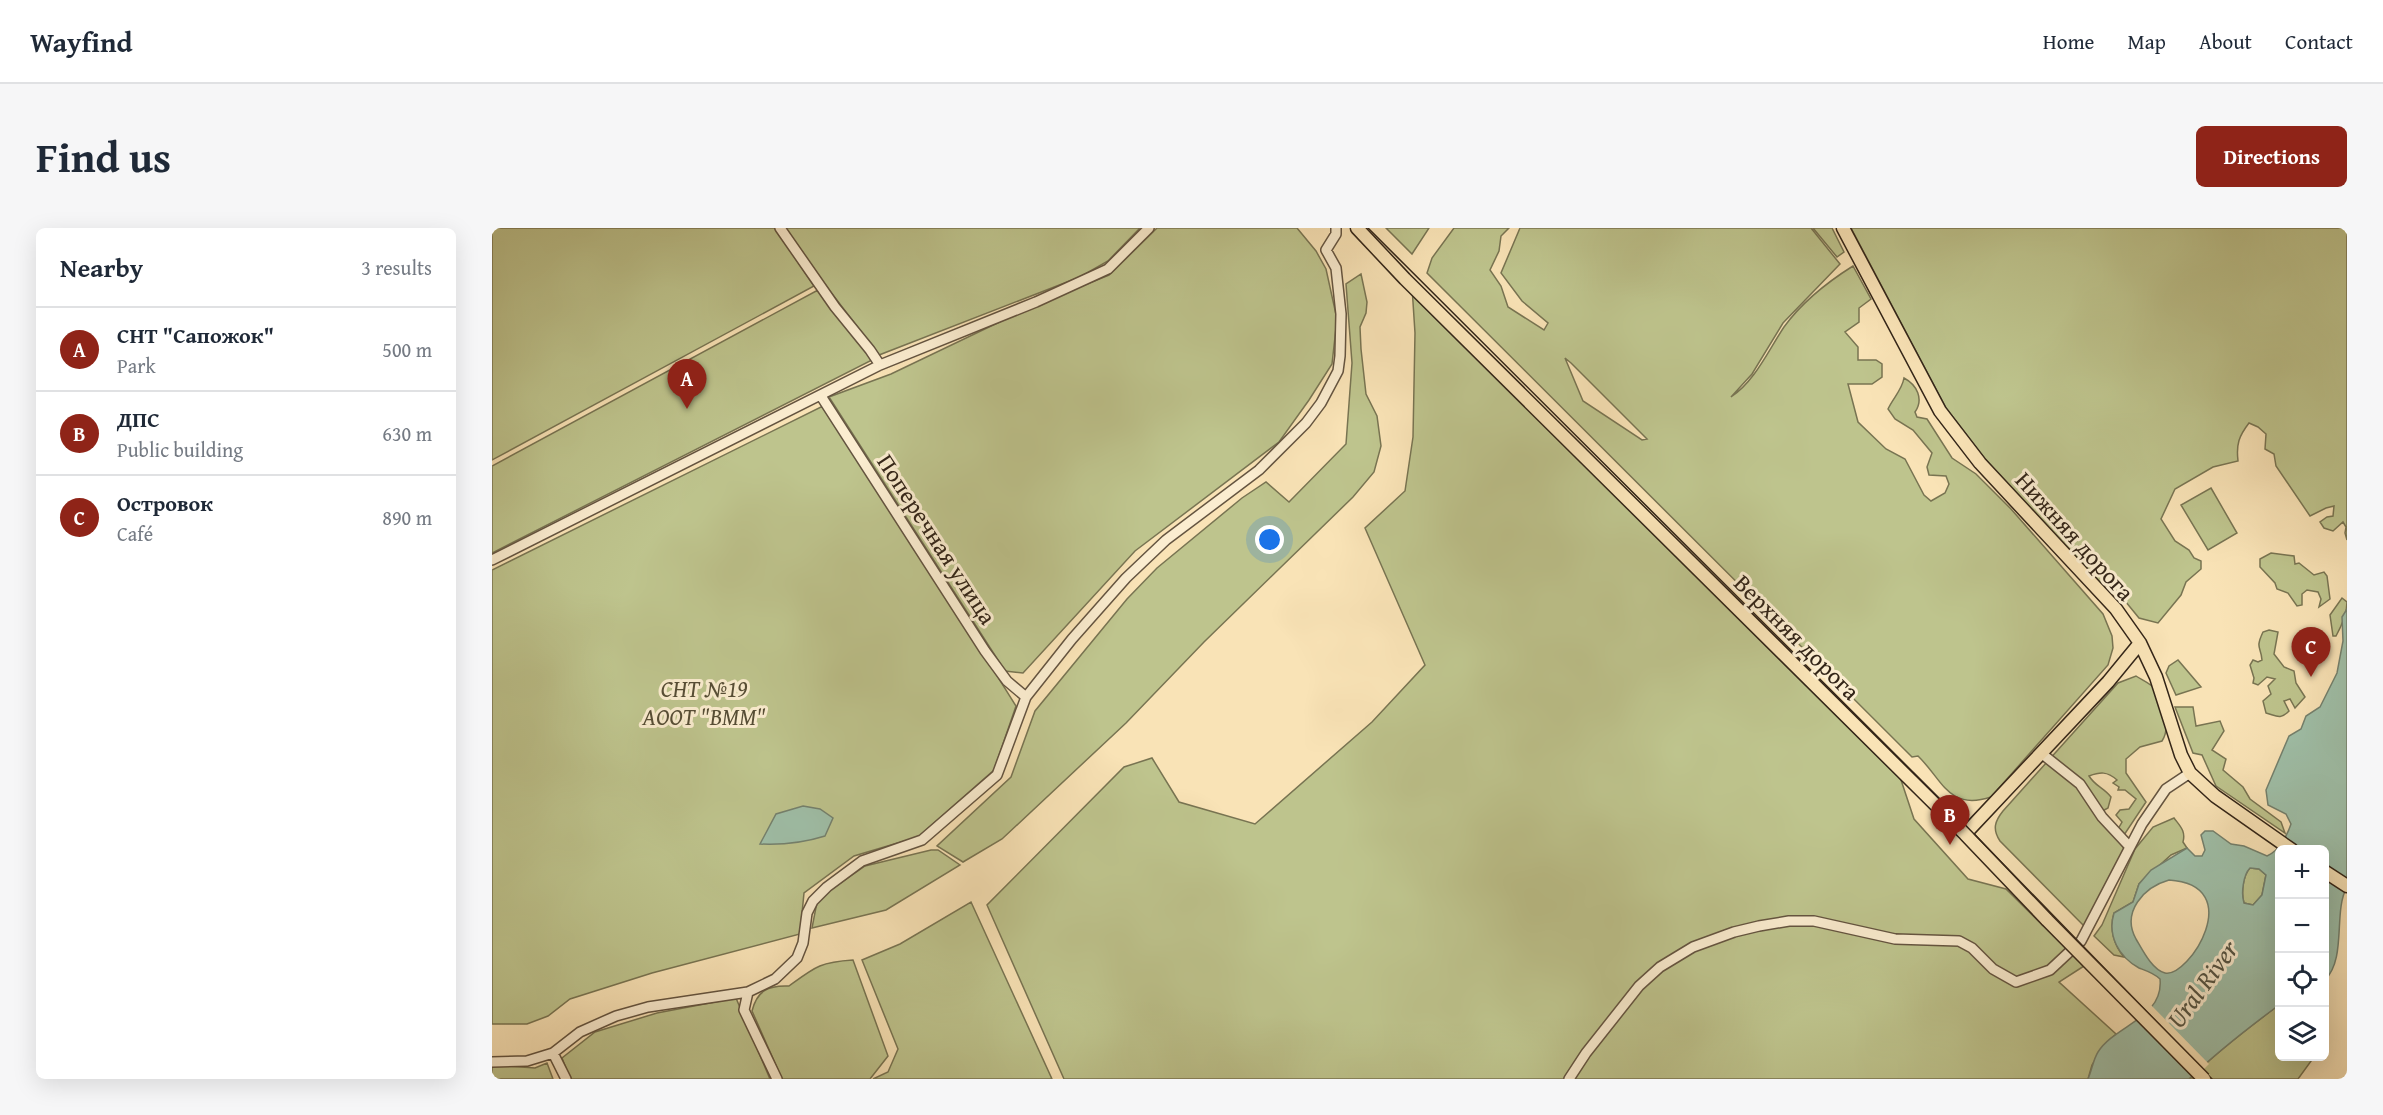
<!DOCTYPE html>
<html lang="en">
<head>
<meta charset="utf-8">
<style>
	:root { --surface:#fff; --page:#f6f6f7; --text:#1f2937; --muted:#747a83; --line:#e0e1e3; --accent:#8f2418 }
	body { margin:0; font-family:"Gentium Book Plus",serif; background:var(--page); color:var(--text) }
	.controls { position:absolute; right:18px; bottom:18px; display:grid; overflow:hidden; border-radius:9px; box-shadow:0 6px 24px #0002 }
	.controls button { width:54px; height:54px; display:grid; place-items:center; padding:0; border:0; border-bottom:2px solid var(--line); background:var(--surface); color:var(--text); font:30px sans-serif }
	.you { position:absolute; left:778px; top:312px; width:21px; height:21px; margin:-15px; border:4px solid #fff; border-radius:50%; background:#1a73e8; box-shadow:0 0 0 9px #1a73e833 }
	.badge { display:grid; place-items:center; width:39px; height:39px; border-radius:50%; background:var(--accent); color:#fff; font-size:20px; font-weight:700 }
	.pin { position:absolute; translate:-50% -50px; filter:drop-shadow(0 2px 3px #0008) }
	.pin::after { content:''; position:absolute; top:32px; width:21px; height:18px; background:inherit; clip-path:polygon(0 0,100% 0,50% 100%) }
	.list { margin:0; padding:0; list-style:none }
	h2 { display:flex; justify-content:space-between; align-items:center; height:78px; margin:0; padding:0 24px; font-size:26px }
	h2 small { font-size:20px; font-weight:400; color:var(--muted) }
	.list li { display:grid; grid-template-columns:39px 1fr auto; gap:18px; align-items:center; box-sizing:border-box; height:84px; padding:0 24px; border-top:2px solid var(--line) }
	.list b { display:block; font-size:22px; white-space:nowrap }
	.list p { margin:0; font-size:20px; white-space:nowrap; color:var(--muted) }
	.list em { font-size:20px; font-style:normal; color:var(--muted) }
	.icon { flex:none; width:33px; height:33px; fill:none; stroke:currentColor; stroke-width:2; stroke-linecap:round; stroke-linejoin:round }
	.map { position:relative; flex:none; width:1855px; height:851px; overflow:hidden; border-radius:9px }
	header { display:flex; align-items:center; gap:36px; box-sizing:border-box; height:84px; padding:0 30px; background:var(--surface); border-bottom:2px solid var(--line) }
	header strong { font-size:28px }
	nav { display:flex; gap:33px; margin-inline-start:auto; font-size:21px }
	.intro { display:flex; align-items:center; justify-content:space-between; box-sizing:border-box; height:144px; padding:0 36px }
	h1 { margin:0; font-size:42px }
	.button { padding:15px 27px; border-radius:9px; background:var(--accent); color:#fff; font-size:21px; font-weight:700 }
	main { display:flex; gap:36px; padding:0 36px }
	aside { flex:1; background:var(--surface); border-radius:9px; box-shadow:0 6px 24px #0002 }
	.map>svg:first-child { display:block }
</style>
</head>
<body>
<header>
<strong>Wayfind</strong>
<nav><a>Home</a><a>Map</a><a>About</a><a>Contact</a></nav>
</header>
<div class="intro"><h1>Find us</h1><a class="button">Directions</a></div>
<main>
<aside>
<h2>Nearby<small>3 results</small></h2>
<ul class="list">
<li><span class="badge">A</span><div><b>СНТ &quot;Сапожок&quot;</b><p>Park</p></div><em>500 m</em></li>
<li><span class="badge">B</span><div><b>ДПС</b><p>Public building</p></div><em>630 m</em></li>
<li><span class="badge">C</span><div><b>Островок</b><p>Café</p></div><em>890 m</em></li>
</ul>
</aside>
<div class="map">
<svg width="1855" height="851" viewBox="0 0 1855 851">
	<rect width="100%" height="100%" fill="#f9e3b6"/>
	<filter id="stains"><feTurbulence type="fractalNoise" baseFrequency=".00333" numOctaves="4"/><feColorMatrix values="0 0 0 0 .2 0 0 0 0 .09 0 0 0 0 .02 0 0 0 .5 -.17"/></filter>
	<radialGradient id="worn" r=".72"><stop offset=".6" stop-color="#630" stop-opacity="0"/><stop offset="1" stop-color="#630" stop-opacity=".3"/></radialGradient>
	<path fill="#bec48d" stroke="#787452" stroke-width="1.5" fill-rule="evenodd" d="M0 0H283L322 58 0 232Z
		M293 0H648L616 33 588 49 387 127 334 58Z
		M665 0H805L824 23 834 41 845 91 840 136 817 172 787 214 643 323 531 445 513 443 337 169 399 146 543 77 617 47Z
		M894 0H937L920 26Z
		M962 0H1017L1009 8 1007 23 998 42 1009 58 1016 79 1052 102 1056 95 1030 73 1009 45 1028 0H1319L1348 36 1291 95 1260 146 1239 169C1263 153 1276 123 1292 99 1310 74 1334 55 1361 38L1379 71 1367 80V94L1353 104 1366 119V132H1384L1390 136V149L1380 156H1356L1366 194 1394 221 1413 231 1432 267 1439 273 1453 265 1457 256 1454 248 1437 247 1435 239 1440 225 1421 202 1403 191 1396 181C1401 170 1410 162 1412 150 1425 157 1432 171 1423 184L1425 189 1435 191 1460 230 1484 246 1519 281 1611 386 1620 408 1621 420 1616 437 1499 569C1456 583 1451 552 1426 528L1420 529 935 45 940 30ZM1073 130 1079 135 1155 211 1150 212 1091 173Z
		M1321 0H1340L1352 24 1345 29Z
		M1359 0H1855V312L1853 305 1854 299 1851 294 1841 303 1832 300 1828 294 1835 289 1841 288 1842 278 1834 280 1818 288 1784 238 1782 226 1773 221 1774 206 1766 199 1757 195C1747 208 1744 216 1746 233L1721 239 1683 261 1669 291 1683 313 1697 322 1702 330 1709 333V341L1694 354 1689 367 1666 395 1647 390 1625 363 1603 352 1493 231 1454 180Z
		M869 46 875 74 874 85 868 99 869 121 874 166 885 188 889 218 882 244 861 269 712 414 634 495 510 611 471 634 445 618 519 549 543 483 635 371 665 340 750 270 774 254 797 274 854 216 860 135 854 56Z
		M920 59 1408 549 1422 591 1476 651 1514 661 1592 738 1567 754 1624 806 1613 816 1600 837 1596 851H572L495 677 632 539 660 530 687 574 763 596 880 494 933 437 873 300 913 263 921 209 923 105Z
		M326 62 380 132 0 325V238Z
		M331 178 459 374 524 478 502 542 426 609 362 628 312 665 308 706 160 745 78 771 56 788 35 796H0V342Z
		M1719 260 1745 305 1716 322 1689 277Z
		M1779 325 1802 328 1803 336 1807 335 1822 347 1832 344 1835 348 1838 371 1827 379 1829 371 1826 364 1815 362 1810 366V377L1805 378 1796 365 1785 361 1783 355 1768 339V331Z
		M1850 370 1855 374C1855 385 1849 399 1844 408H1841L1838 387Z
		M1777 402 1786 404 1782 426 1792 439 1802 443 1804 455 1813 469 1803 480 1798 471 1792 473 1797 483C1788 492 1785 488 1774 485L1771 473 1779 466 1776 458 1783 451 1775 449 1766 457 1761 455 1762 450 1758 437 1761 432 1766 434 1770 432C1769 418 1763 421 1771 404Z
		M1686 432 1709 459 1684 467 1674 445 1677 438Z
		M1644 448C1650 452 1660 456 1664 462 1672 476 1679 500 1670 513L1648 519 1634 531V545L1654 574 1632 607 1626 601 1630 594 1624 587 1628 582 1637 581 1644 571 1633 562H1626L1627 559 1621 555 1625 552C1615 543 1608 544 1597 548 1603 558 1612 560 1619 569L1616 580 1605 586 1632 620 1600 690 1592 698 1508 613C1500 601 1503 593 1511 583L1626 455Z
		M1683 479H1701L1704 498 1728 493 1732 503 1720 522 1734 531 1731 542 1751 559 1758 571 1789 594 1793 605 1724 558 1710 527 1701 525Z
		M1682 590C1688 598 1694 603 1691 614L1695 620 1679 627 1647 656 1641 674 1622 685C1617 701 1622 717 1632 729L1622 727 1602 708 1610 697 1643 621 1661 599Z
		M439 622H446L468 637 394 682 320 700 325 674 330 668 373 638Z
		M1758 640 1767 641 1774 647 1770 667 1761 677 1752 675C1749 666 1751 647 1758 640Z
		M479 674 560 851H381L396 844 406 821 370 732 408 716Z
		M361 732 396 828 378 851H290L260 783C265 763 276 757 297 758 323 739 328 734 361 732Z
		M244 770 278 851H78L70 830 103 804 165 785Z
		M1787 777 1788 828 1822 829 1806 851H1697C1725 824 1756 800 1787 777Z
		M55 835 61 851H0V837L43 840Z"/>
	<path fill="#9fbfa8" stroke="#74816e" stroke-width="1.5" fill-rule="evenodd" d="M1855 381V659C1841 683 1855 730 1833 752L1832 622H1788L1787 777C1756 800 1725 824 1697 851H1596C1600 842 1601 832 1606 824 1623 797 1672 790 1668 751 1662 745 1655 743 1647 740 1627 729 1615 708 1622 685L1641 674 1647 656 1659 642 1695 620 1703 628H1710L1713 622 1709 607 1713 603H1721L1739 616 1752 618 1775 628C1787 623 1795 608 1799 596L1794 586 1776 577 1774 562 1797 508 1809 501 1814 488 1828 479 1845 445 1851 413 1850 389ZM1758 640 1767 641 1774 647 1770 667 1761 677 1752 675C1749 666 1751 647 1758 640ZM1677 652C1756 657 1697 750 1673 745 1660 742 1650 721 1644 711 1629 684 1652 659 1677 652Z
		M311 578 328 581 341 590 333 608C311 615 291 617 268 616L284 586Z"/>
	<path fill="#f9e3b6" d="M1658 776 1717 836 1704 849 1649 785Z"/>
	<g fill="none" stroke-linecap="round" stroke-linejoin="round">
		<defs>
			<path id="minor" d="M288 0 343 79 378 122 388 137
				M329 168 493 423 515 453 534 469
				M0 332 388 137 544 74 616 41 657 0
				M1549 525 1588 556 1610 589 1637 618
				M256 764 252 782 285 851
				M61 825 74 851
				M0 834 35 833 61 825 88 804 124 788 156 779 256 764 283 751 305 730 311 715 315 685 321 673 335 659 370 633 430 612 505 547 534 469 580 411 634 350 674 312 767 242 814 195 829 175 846 143 848 128 849 86 844 40 834 22 844 6V0
				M1077 851 1094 825 1147 758 1168 739 1201 719 1242 704 1267 698 1297 693H1322L1403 711 1467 713 1480 720 1501 741 1524 754 1558 742 1589 713 1650 596 1674 561 1698 545"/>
			<path id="major" d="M865 0 913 51 1473 606 1555 692
				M1351 0 1448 183 1488 235 1624 381 1648 415 1664 449 1689 527 1698 545 1723 568 1800 622
				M1473 606 1616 454 1648 415
				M1832 643 1855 658"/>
		</defs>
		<use href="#minor" stroke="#645440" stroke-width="12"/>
		<use href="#major" stroke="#332518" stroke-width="15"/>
		<use href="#minor" stroke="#fbedd0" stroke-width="9"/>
		<use href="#major" stroke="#f9e3b6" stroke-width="12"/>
		<path stroke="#332518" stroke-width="1.5" d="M876 0 1450 573 1720 851"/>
		<defs>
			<path id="major-bridge" d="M1555 692 1712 851"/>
		</defs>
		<use href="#major-bridge" stroke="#332518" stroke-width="15" stroke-linecap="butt"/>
		<use href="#major-bridge" stroke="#f9e3b6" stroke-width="12"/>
	</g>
	<g text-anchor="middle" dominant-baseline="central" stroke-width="6" stroke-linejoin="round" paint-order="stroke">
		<g font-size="24" fill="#332518" stroke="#fbedd0">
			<text transform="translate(1583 308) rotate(48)">Нижняя дорога</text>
			<text transform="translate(445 311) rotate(57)">Поперечная улица</text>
			<text transform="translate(1305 409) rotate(45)">Верхняя дорога</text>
		</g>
		<g font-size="24" font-style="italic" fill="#564d35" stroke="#fbedd0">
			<text x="212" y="460">СНТ №19<tspan x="212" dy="28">АООТ "ВММ"</tspan></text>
		</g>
		<g font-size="26" font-style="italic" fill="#535343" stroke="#fbedd0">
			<text transform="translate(1710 756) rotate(-54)">Ural River</text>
		</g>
	</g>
	<rect width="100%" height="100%" filter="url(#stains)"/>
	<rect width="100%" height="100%" fill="url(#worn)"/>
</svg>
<div class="controls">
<button>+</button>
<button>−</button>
<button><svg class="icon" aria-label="locate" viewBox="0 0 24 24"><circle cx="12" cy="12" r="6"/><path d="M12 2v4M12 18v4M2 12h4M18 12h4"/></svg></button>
<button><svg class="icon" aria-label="layers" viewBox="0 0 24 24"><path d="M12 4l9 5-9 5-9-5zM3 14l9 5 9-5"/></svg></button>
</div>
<div class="you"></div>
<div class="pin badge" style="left:195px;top:181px">A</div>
<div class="pin badge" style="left:1458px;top:617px">B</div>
<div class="pin badge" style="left:1819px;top:449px">C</div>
</div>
</main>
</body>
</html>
